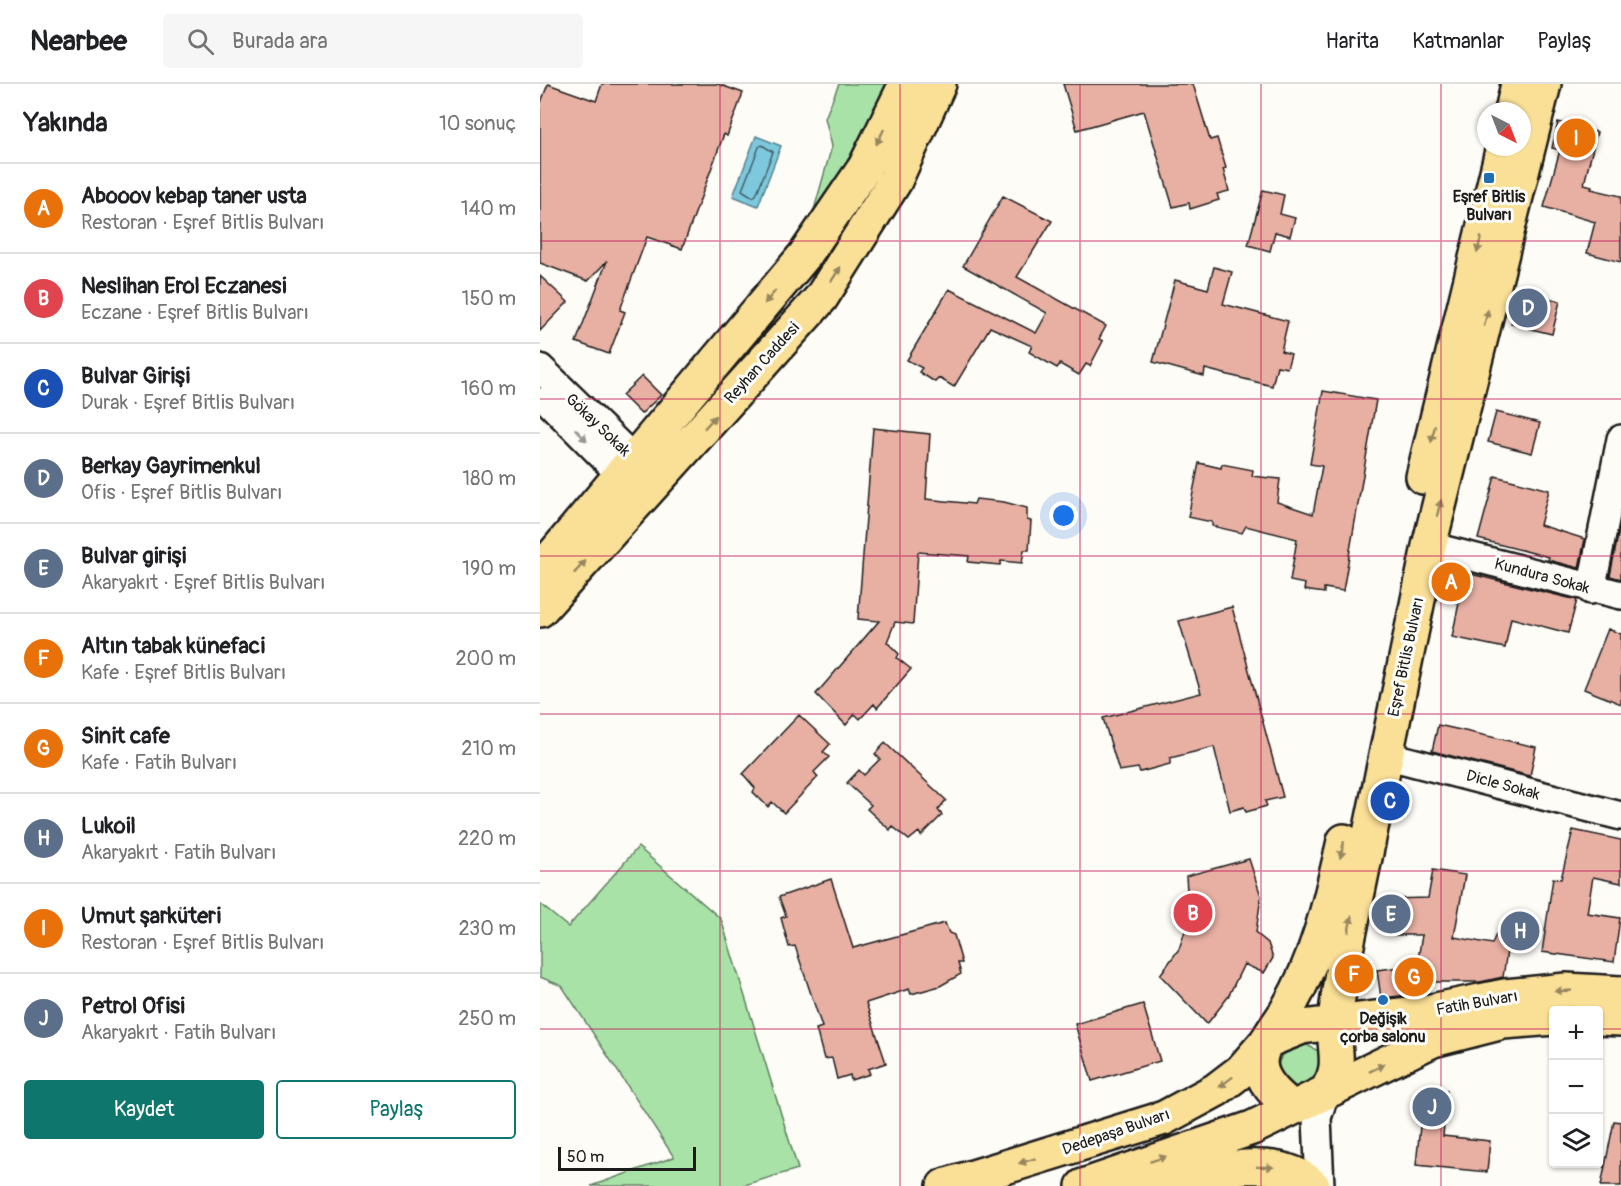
<!DOCTYPE html>
<html lang="tr">
<head>
<meta charset="utf-8">
<style>
	:root { --surface:#fff; --page:#f6f6f6; --text:#202124; --muted:#757577; --line:#e0e0e0; --accent:#0f766e }
	body { margin:0; font-family:Pangolin,sans-serif; background:var(--page); color:var(--text) }
	.controls { position:absolute; right:18px; bottom:18px; display:grid; overflow:hidden; border-radius:6px; box-shadow:0 2px 4px #0004 }
	.controls button { width:54px; height:54px; display:grid; place-items:center; padding:0; border:0; border-bottom:2px solid var(--line); background:var(--surface); color:var(--text); font:30px sans-serif }
	.compass { position:absolute; left:937px; top:18px; width:54px; height:54px; border-radius:50%; background:var(--surface); box-shadow:0 2px 4px #0004; rotate:138deg }
	.scale { position:absolute; left:18px; bottom:15px; width:138px; box-sizing:border-box; padding-left:6px; border:3px solid #1c1c1c; border-top:0; font-size:16px; line-height:21px; white-space:nowrap; color:#1c1c1c; -webkit-text-stroke:4px #fdfcf7; paint-order:stroke }
	.you { position:absolute; left:524px; top:432px; width:21px; height:21px; margin:-15px; border:4px solid #fff; border-radius:50%; background:#1a73e8; box-shadow:0 0 0 9px #1a73e833 }
	.badge { display:grid; place-items:center; width:39px; height:39px; border-radius:50%; background:var(--accent); color:#fff; font-size:20px; font-weight:700 }
	.pin { position:absolute; translate:-50% -50%; border:3px solid #fff; box-shadow:0 2px 6px #0006 }
	.list { margin:0; padding:0; list-style:none }
	h2 { display:flex; justify-content:space-between; align-items:center; height:78px; margin:0; padding:0 24px; font-size:26px }
	h2 small { font-size:20px; font-weight:400; color:var(--muted) }
	.list li { display:grid; grid-template-columns:39px 1fr auto; gap:18px; align-items:center; box-sizing:border-box; height:90px; padding:0 24px; border-top:2px solid var(--line) }
	.list b { display:block; font-size:22px; white-space:nowrap }
	.list p { margin:0; font-size:20px; white-space:nowrap; color:var(--muted) }
	.list em { font-size:20px; font-style:normal; color:var(--muted) }
	.actions { display:flex; gap:12px; padding:18px 24px }
	.actions a { flex:1; padding:14px 0; border:2px solid var(--accent); border-radius:6px; text-align:center; font-size:21px; color:var(--accent) }
	.actions .main { background:var(--accent); color:#fff }
	.icon { flex:none; width:33px; height:33px; fill:none; stroke:currentColor; stroke-width:2; stroke-linecap:round; stroke-linejoin:round }
	.map { position:relative; flex:none; width:1081px; height:1102px; overflow:hidden }
	header { display:flex; align-items:center; gap:36px; box-sizing:border-box; height:84px; padding:0 30px; background:var(--surface); border-bottom:2px solid var(--line) }
	header strong { font-size:28px }
	nav { display:flex; gap:33px; margin-inline-start:auto; font-size:21px }
	.search { width:420px; height:54px; background:var(--page); display:flex; align-items:center; gap:15px; box-sizing:border-box; padding:0 21px; border-radius:6px; color:var(--muted); font-size:22px }
	main { display:flex }
	aside { flex:1; background:var(--surface) }
	.map>svg:first-child { display:block }
</style>
</head>
<body>
<header>
<strong>Nearbee</strong>
<div class="search"><svg class="icon" aria-label="search" viewBox="0 0 24 24"><circle cx="10" cy="10" r="6"/><path d="M15 15l6 6"/></svg>Burada ara</div>
<nav><a>Harita</a><a>Katmanlar</a><a>Paylaş</a></nav>
</header>
<main>
<aside>
<h2>Yakında<small>10 sonuç</small></h2>
<ul class="list">
<li><span class="badge" style="background:#e8710a">A</span><div><b>Abooov kebap taner usta</b><p>Restoran · Eşref Bitlis Bulvarı</p></div><em>140 m</em></li>
<li><span class="badge" style="background:#e0444e">B</span><div><b>Neslihan Erol Eczanesi</b><p>Eczane · Eşref Bitlis Bulvarı</p></div><em>150 m</em></li>
<li><span class="badge" style="background:#1a4fb4">C</span><div><b>Bulvar Girişi</b><p>Durak · Eşref Bitlis Bulvarı</p></div><em>160 m</em></li>
<li><span class="badge" style="background:#5c6f8a">D</span><div><b>Berkay Gayrimenkul</b><p>Ofis · Eşref Bitlis Bulvarı</p></div><em>180 m</em></li>
<li><span class="badge" style="background:#5c6f8a">E</span><div><b>Bulvar girişi</b><p>Akaryakıt · Eşref Bitlis Bulvarı</p></div><em>190 m</em></li>
<li><span class="badge" style="background:#e8710a">F</span><div><b>Altın tabak künefaci</b><p>Kafe · Eşref Bitlis Bulvarı</p></div><em>200 m</em></li>
<li><span class="badge" style="background:#e8710a">G</span><div><b>Sinit cafe</b><p>Kafe · Fatih Bulvarı</p></div><em>210 m</em></li>
<li><span class="badge" style="background:#5c6f8a">H</span><div><b>Lukoil</b><p>Akaryakıt · Fatih Bulvarı</p></div><em>220 m</em></li>
<li><span class="badge" style="background:#e8710a">I</span><div><b>Umut şarküteri</b><p>Restoran · Eşref Bitlis Bulvarı</p></div><em>230 m</em></li>
<li><span class="badge" style="background:#5c6f8a">J</span><div><b>Petrol Ofisi</b><p>Akaryakıt · Fatih Bulvarı</p></div><em>250 m</em></li>
</ul>
<div class="actions"><a class="main">Kaydet</a><a>Paylaş</a></div>
</aside>
<div class="map">
<svg width="1081" height="1102" viewBox="0 0 1081 1102">
	<rect width="100%" height="100%" fill="#fdfcf7"/>
	<filter id="ink" filterUnits="userSpaceOnUse"><feTurbulence type="fractalNoise" baseFrequency=".0167" numOctaves="2"/><feDisplacementMap in="SourceGraphic" scale="12" xChannelSelector="R" yChannelSelector="G"/><feConvolveMatrix kernelMatrix="1 2 1 2 8 2 1 2 1" color-interpolation-filters="sRGB"/></filter>
	<g filter="url(#ink)">
		<path fill="#a8e2a7" stroke="#627f62" stroke-width="1.5" d="M299 0H348L279 131 268 147 292 62 285 34Z
			M98 763 181 835 258 1085 201 1102H51L134 1073 22 902 0 893V820L28 843Z
			M759 960 767 961 780 968 785 989 755 1007C735 986 730 975 759 960Z"/>
		<path fill="#7dc8dd" stroke="#568390" stroke-width="1.5" d="M216 52 241 62 218 122 193 112Z"/>
		<g fill="none" stroke-linecap="round" stroke-linejoin="round">
			<path stroke="#436169" stroke-width="1.5" d="M222 61 233 68 216 111 213 113 202 106 219 63Z"/>
		</g>
		<path fill="#e8afa3" stroke="#1c1c1c" stroke-width="1.5" d="M8 0 56 17 62 0H178L203 9 187 52 184 50 142 165 107 153 80 226 85 228 69 270 36 258 67 177 48 197 0 179V21Z
			M523 0H653L670 56 677 54 686 84 683 85 689 107 677 110 679 116 650 125 649 119 633 123 604 27 537 46Z
			M1018 38 1057 48 1044 100 1052 102 1051 105 1081 112V178L1047 169 1055 138 1004 123 1020 66 1012 64Z
			M723 106 744 111 740 130 755 134 750 152 735 148 730 167 708 161Z
			M463 112 512 137 477 193 566 242 559 255 563 257 550 282 546 280 539 291 520 280 517 284 489 268 492 262 450 243 414 303 399 294 395 298 379 288 382 284 367 276 409 205 496 249 507 229 423 182Z
			M674 183 692 188 683 220 748 237 741 267 751 270 747 284 737 282 732 302 665 285 664 292 613 278 635 196 668 205Z
			M0 192 28 218 0 247Z
			M979 207 1020 217 1012 250 971 240Z
			M102 292 121 311 101 330 82 311Z
			M783 307 836 316 803 507 784 504V509L764 506 765 500 750 497 757 455 706 442 702 449 672 442V438L648 433 659 379 681 384 682 380 713 386 712 392 740 395 737 418 773 430 782 382 770 380Z
			M956 328 1000 339 992 369 948 358Z
			M333 344 390 350 386 415 434 420 436 415 464 418 487 424V436L491 437 489 466H484L482 479 461 477 460 481 428 478 429 472 378 468 373 540 355 538 347 558 359 570 357 574 371 585 337 624 334 620 320 635 315 630 306 641 276 610 339 537 318 535Z
			M955 392 1009 406 1000 441 1045 455 1039 484 1008 476 1009 473 938 455Z
			M1081 436V495L1070 492Z
			M910 485 1037 516 1028 549 971 534 965 564 912 553 919 519 904 516Z
			M692 523 743 713 725 717 727 722 706 728 704 723 690 727 674 663 630 674V680L600 688 598 684 579 687 563 634 661 609 639 537Z
			M1068 545 1081 550V620L1044 605Z
			M259 631 290 660 283 668 289 673 274 688 278 693 244 729 232 718 228 723 213 708 215 704 203 690Z
			M898 641 996 663 990 692 892 667Z
			M345 659 406 716 398 726 402 731 381 752 379 748 369 756 352 742 350 746 327 725 331 721 307 699 319 686 324 691 340 675 335 670Z
			M1033 746 1081 756V799L1053 793 1047 829 1080 834 1074 878 1002 868 1013 794 1021 795Z
			M709 775 721 812 716 849 728 859 733 874 724 889 704 880 688 913 667 940 620 891 639 865 649 835 646 792Z
			M893 786 925 791 914 853 952 860 956 850 969 854 963 893 940 898H887L888 909 841 914 837 886 877 881 882 851H847L848 815 888 814Z
			M291 795 313 864 405 839 409 849 414 851 422 879H418L421 890 400 902 371 910 369 905 326 919 346 979 328 985 330 990 311 996 310 991 297 995 292 974 284 975 276 945 282 943 255 862 249 863 241 834 246 832 239 813Z
			M603 920 620 977 552 997 535 940Z
			M884 1004 907 1006 903 1052 950 1057 947 1088 876 1081Z
			M1074 1037 1081 1038V1102H1061Z"/>
		<g fill="none" stroke-linecap="round" stroke-linejoin="round">
			<defs>
				<path id="minor" d="M0 284 107 388
					M7 316 94 404
					M889 462 1081 511
					M1051 506 1081 355
					M845 671 1081 732
					M780 1102 777 1034 785 1009"/>
				<path id="major" d="M972 27 978 0
					M883 393 963 63
					M0 487 265 171 325 83 366 0
					M0 526 281 214 355 97 399 0
					M1058 934 1081 935
					M785 1009C805 981 792 967 795 937 797 917 801 896 804 876L889 462 1004 0
					M751 1023C738 1012 721 998 720 979 720 960 738 942 747 926 778 874 791 815 804 757
					M404 1102 624 1034 676 1006 701 987 727 957 762 943 891 927 965 912 1026 906 1081 909
					M543 1102 712 1044 893 956 963 938 1014 934
					M605 1102C652 1092 735 1064 773 1102"/>
			</defs>
			<use href="#minor" stroke="#1c1c1c" stroke-width="32"/>
			<use href="#major" stroke="#1c1c1c" stroke-width="38"/>
			<use href="#minor" stroke="#fdfcf7" stroke-width="27"/>
			<use href="#major" stroke="#fadf96" stroke-width="33"/>
		</g>
		<defs><path id="oneway-solid" d="M-6-.8H1V-3.2L6.5 0L1 3.2V.8H-6Z" transform="scale(1.5)"/></defs>
		<g fill="#96875f">
			<use href="#oneway-solid" transform="translate(340 53) rotate(117)"/>
			<use href="#oneway-solid" transform="translate(939 161) rotate(104)"/>
			<use href="#oneway-solid" transform="translate(296 190) rotate(-57)"/>
			<use href="#oneway-solid" transform="translate(230 213) rotate(130)"/>
			<use href="#oneway-solid" transform="translate(946 234) rotate(-76)"/>
			<use href="#oneway-solid" transform="translate(170 338) rotate(-48)"/>
			<use href="#oneway-solid" transform="translate(893 350) rotate(103)"/>
			<use href="#oneway-solid" transform="translate(899 424) rotate(-76)"/>
			<use href="#oneway-solid" transform="translate(40 483) rotate(-47)"/>
			<use href="#oneway-solid" transform="translate(802 766) rotate(103)"/>
			<use href="#oneway-solid" transform="translate(810 840) rotate(-80)"/>
			<use href="#oneway-solid" transform="translate(1023 907) rotate(177)"/>
			<use href="#oneway-solid" transform="translate(837 984) rotate(-26)"/>
			<use href="#oneway-solid" transform="translate(686 998) rotate(143)"/>
			<use href="#oneway-solid" transform="translate(618 1075) rotate(-19)"/>
			<use href="#oneway-solid" transform="translate(487 1077) rotate(163)"/>
			<use href="#oneway-solid" transform="translate(725 1083) rotate(1)"/>
		</g>
		<use fill="#989794" href="#oneway-solid" transform="translate(41 351) rotate(46)"/>
	</g>
	<path fill="none" stroke="#c2185b" stroke-width="1.5" stroke-opacity="0.55" d="M180 0V1102M360 0V1102M540 0V1102M721 0V1102M901 0V1102M0 157H1081M0 315H1081M0 472H1081M0 630H1081M0 787H1081M0 945H1014M1058 945H1081"/>
	<g fill="#1f6fb2" stroke="#fdfcf7" stroke-width="2">
		<rect x="943" y="88" width="12" height="12" rx="3"/>
		<circle cx="843" cy="916" r="6"/>
	</g>
	<g text-anchor="middle" dominant-baseline="central" stroke-width="6" stroke-linejoin="round" paint-order="stroke">
		<g font-size="16" font-weight="bold" fill="#1c1c1c" stroke="#fdfcf7">
			<text x="949" y="113">Eşref Bitlis<tspan x="949" dy="18">Bulvarı</tspan></text>
			<text x="843" y="935">Değişik<tspan x="843" dy="18">çorba salonu</tspan></text>
		</g>
		<g font-size="16" fill="#1c1c1c" stroke="#fdfcf7">
			<text transform="translate(222 279) rotate(-48)">Reyhan Caddesi</text>
			<text transform="translate(58 341) rotate(44)">Gökay Sokak</text>
			<text transform="translate(1002 492) rotate(15)">Kundura Sokak</text>
			<text transform="translate(866 573) rotate(-78)">Eşref Bitlis Bulvarı</text>
			<text transform="translate(963 701) rotate(15)">Dicle Sokak</text>
			<text transform="translate(937 919) rotate(-10)">Fatih Bulvarı</text>
			<text transform="translate(576 1048) rotate(-19)">Dedepaşa Bulvarı</text>
		</g>
	</g>
</svg>
<div class="controls">
<button>+</button>
<button>−</button>
<button><svg class="icon" aria-label="layers" viewBox="0 0 24 24"><path d="M12 4l9 5-9 5-9-5zM3 14l9 5 9-5"/></svg></button>
</div>
<svg class="compass" viewBox="-18 -18 36 36"><path d="M0-13l5 13h-10z" fill="#e53935"/><path d="M0 13l5-13h-10z" fill="#757577"/></svg>
<div class="scale">50 m</div>
<div class="you"></div>
<div class="pin badge" style="left:911px;top:498px;background:#e8710a">A</div>
<div class="pin badge" style="left:653px;top:829px;background:#e0444e">B</div>
<div class="pin badge" style="left:850px;top:717px;background:#1a4fb4">C</div>
<div class="pin badge" style="left:988px;top:224px;background:#5c6f8a">D</div>
<div class="pin badge" style="left:851px;top:830px;background:#5c6f8a">E</div>
<div class="pin badge" style="left:814px;top:890px;background:#e8710a">F</div>
<div class="pin badge" style="left:874px;top:893px;background:#e8710a">G</div>
<div class="pin badge" style="left:980px;top:847px;background:#5c6f8a">H</div>
<div class="pin badge" style="left:1036px;top:54px;background:#e8710a">I</div>
<div class="pin badge" style="left:892px;top:1023px;background:#5c6f8a">J</div>
</div>
</main>
</body>
</html>
